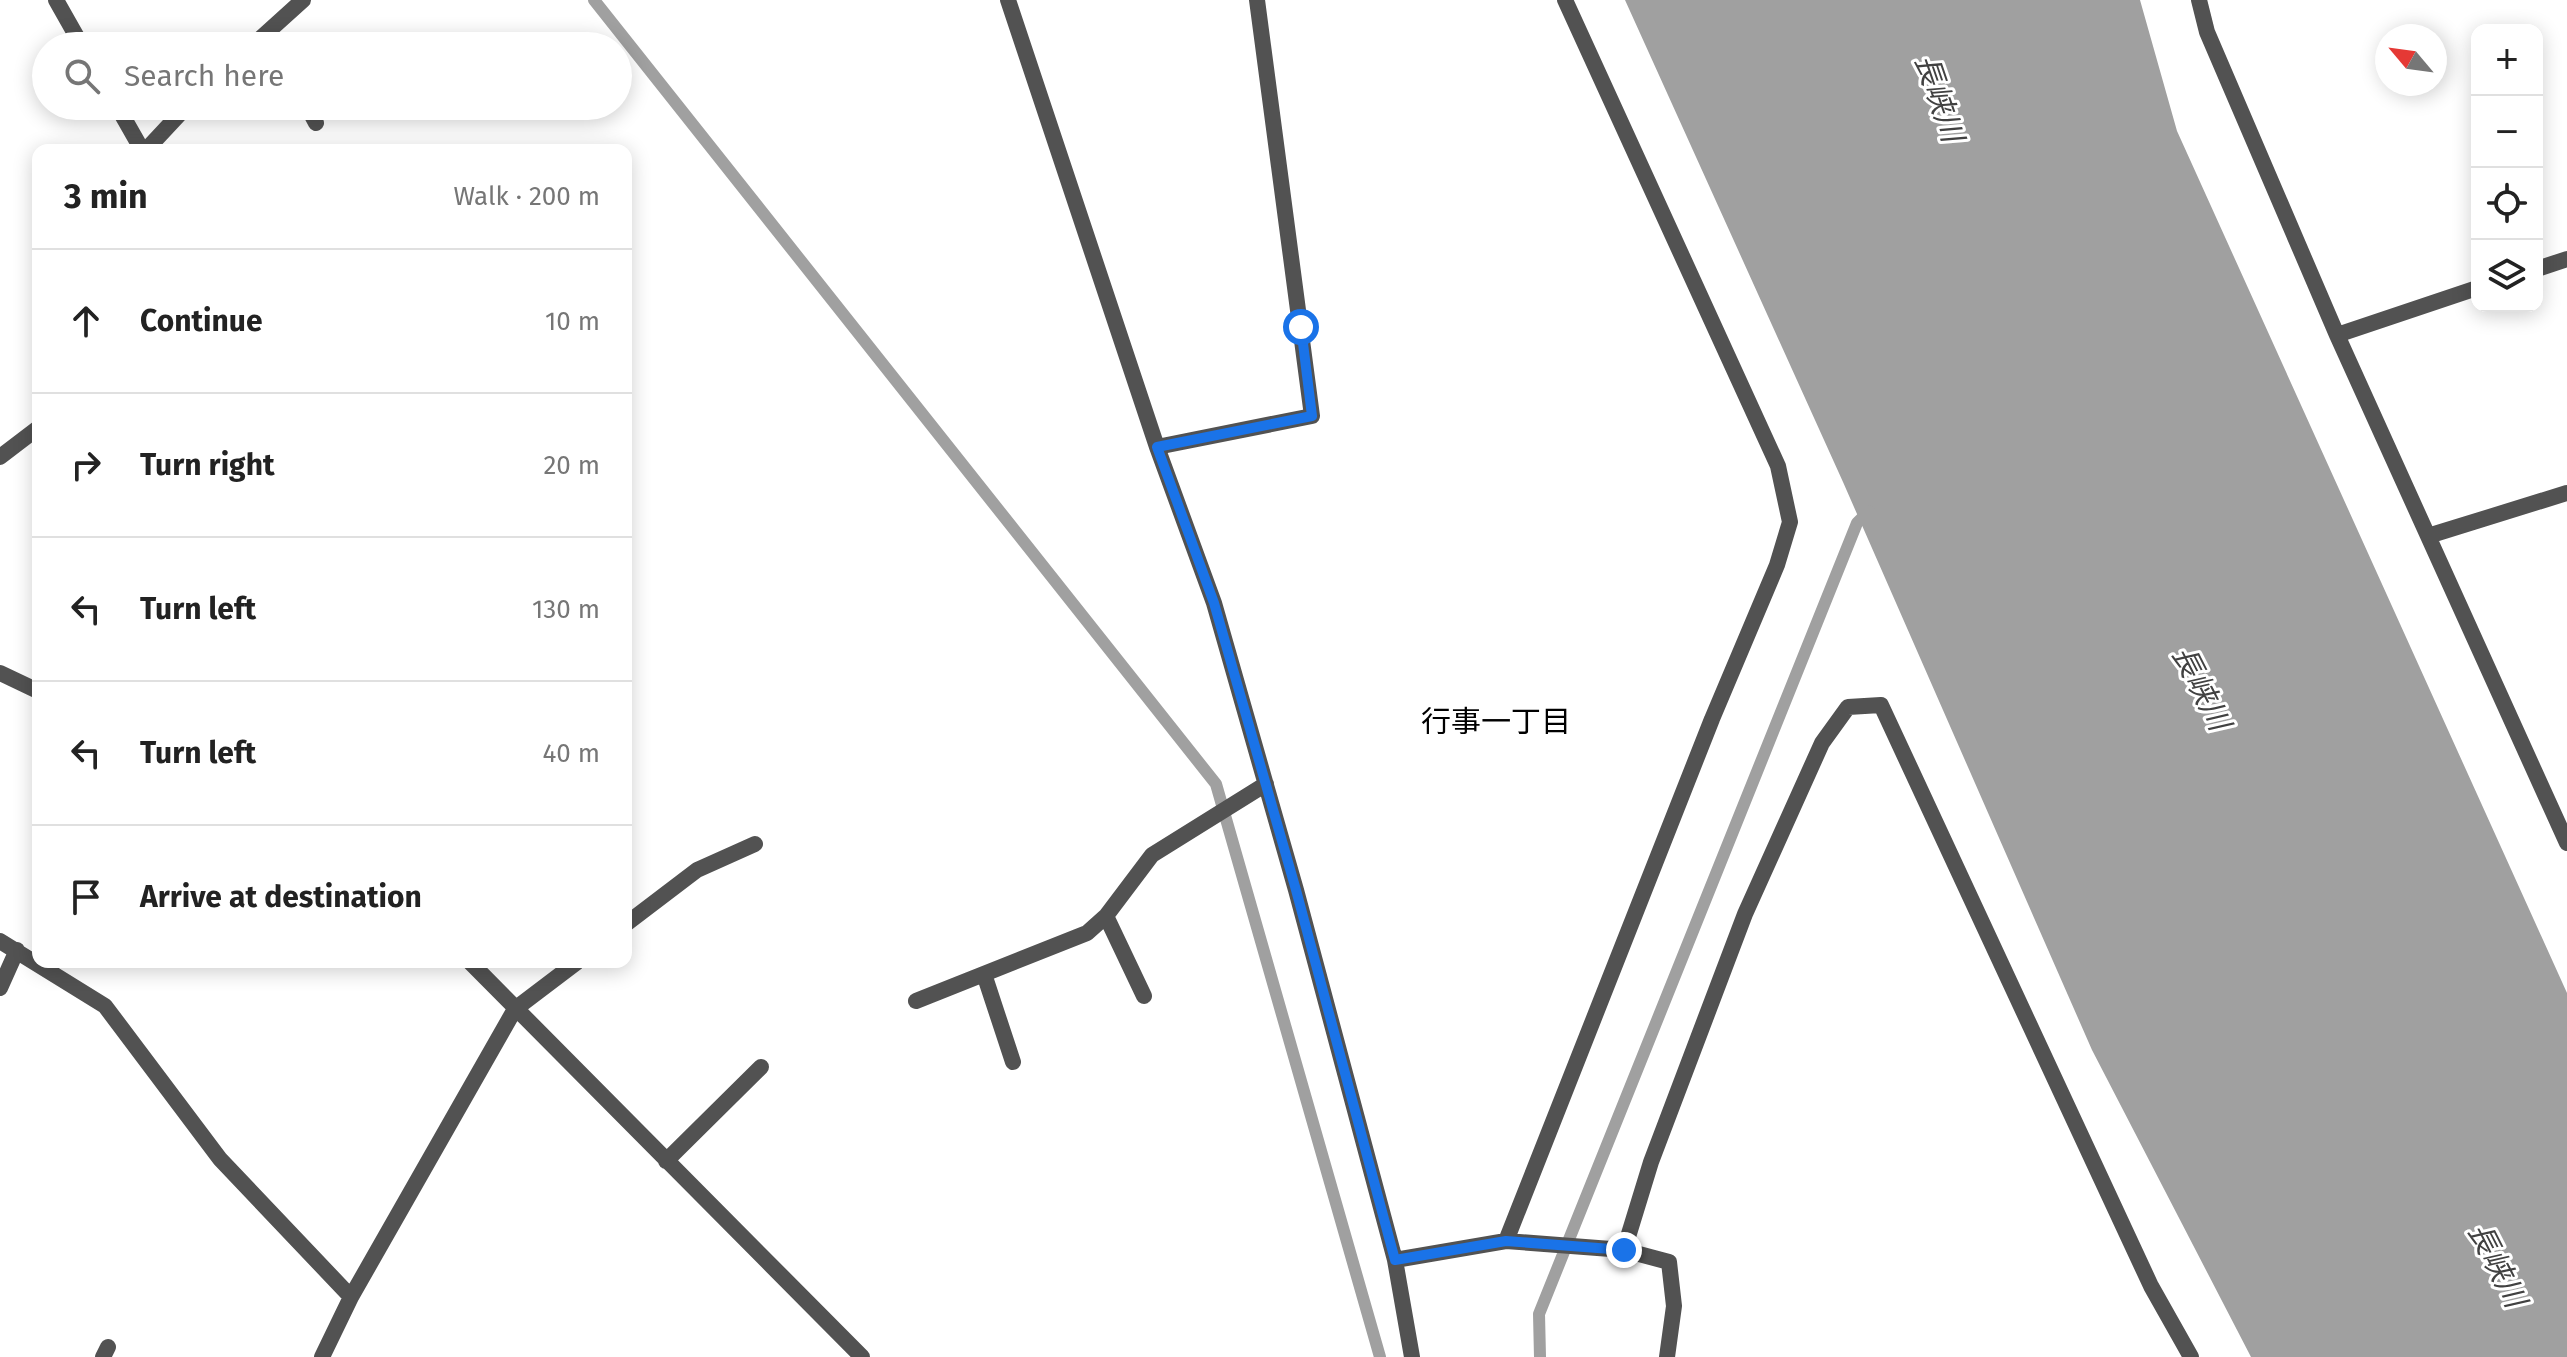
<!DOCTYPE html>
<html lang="en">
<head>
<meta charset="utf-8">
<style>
	:root { --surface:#fff; --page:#f2f2f2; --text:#222; --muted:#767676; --line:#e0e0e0 }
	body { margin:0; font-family:"Fira Sans","Noto Sans JP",sans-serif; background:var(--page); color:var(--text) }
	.controls { position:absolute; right:24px; top:24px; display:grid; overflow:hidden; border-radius:16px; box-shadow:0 4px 20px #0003 }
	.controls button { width:72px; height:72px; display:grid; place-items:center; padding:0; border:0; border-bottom:2px solid var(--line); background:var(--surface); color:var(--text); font:40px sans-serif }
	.compass { position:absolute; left:2375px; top:24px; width:72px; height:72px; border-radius:50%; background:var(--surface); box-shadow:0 4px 20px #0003; rotate:299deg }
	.stop { position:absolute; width:24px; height:24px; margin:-18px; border:6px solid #1a73e8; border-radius:50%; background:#fff }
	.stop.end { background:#1a73e8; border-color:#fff; box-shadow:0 2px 8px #0008 }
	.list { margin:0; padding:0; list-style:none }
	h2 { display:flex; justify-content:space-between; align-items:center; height:104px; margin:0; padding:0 32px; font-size:34px }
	h2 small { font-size:26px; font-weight:400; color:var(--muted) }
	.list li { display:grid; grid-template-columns:52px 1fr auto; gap:24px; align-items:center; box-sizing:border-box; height:144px; padding:0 32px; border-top:2px solid var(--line) }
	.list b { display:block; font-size:30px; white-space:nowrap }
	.list em { font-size:26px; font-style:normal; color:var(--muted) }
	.icon { flex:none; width:44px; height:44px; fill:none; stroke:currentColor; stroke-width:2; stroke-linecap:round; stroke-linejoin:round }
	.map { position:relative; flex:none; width:2567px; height:1357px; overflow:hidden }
	.search { position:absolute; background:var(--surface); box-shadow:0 4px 20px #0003; left:32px; top:32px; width:600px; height:88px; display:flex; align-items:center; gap:20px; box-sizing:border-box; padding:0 28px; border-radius:44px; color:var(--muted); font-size:30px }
	.panel { position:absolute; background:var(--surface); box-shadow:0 4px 20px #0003; left:32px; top:144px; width:600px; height:824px; border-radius:16px }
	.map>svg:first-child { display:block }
</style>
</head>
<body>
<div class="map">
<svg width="2567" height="1357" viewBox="0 0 2567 1357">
	<rect width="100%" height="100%" fill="#fff"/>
	<path fill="#a0a0a0" d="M1625 0H2140L2177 131 2567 993V1357H2251L2092 1050 1843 482Z"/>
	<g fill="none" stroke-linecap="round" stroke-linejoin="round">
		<path stroke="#a0a0a0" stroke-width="12" d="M594 0 1216 784 1380 1357
			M1540 1357 1539 1314 1857 523 1869 511"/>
		<path stroke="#525252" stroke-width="16" d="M56 0 82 46
			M1008 0 1157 447 1214 603 1296 890 1395 1260 1412 1357
			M2199 0 2207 32 2337 335 2567 843
			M252 46 303 0
			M117 106 142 150
			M307 106 316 123
			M146 150 187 106
			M2537 269 2567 259
			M2337 335 2477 288
			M1157 447 1312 416 1257 0
			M0 457 38 428
			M2428 536 2567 493
			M0 673 38 691
			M626 924 697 870 755 844
			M0 941 105 1006 220 1159 351 1297
			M470 962 862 1357
			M984 974 1013 1062
			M0 988 17 950
			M1144 996 1106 916 1152 855 1266 784
			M916 1001 1087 933 1106 916
			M666 1161 761 1067
			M1506 1241 1712 719 1777 565 1790 522 1778 466 1565 0
			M1624 1250 1651 1162 1745 914 1822 743 1848 707 1881 705 2151 1286 2191 1357
			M1395 1260 1506 1241 1624 1250 1669 1262 1674 1306 1667 1357
			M103 1357 108 1347
			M322 1357 351 1297 515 1009 577 962"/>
	</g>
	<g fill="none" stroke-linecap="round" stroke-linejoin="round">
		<path stroke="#1a73e8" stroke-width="10" d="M1301 327 1312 416 1157 447 1214 603 1296 890 1395 1260 1506 1241 1624 1250"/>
	</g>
	<g text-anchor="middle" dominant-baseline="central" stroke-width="6" stroke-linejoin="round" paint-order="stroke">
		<g font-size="30" font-style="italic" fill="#414141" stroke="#fff">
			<text transform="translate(1939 98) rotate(71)">長峡川</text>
			<text transform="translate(2201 688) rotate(63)">長峡川</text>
			<text transform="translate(2497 1265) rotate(63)">長峡川</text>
		</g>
		<g font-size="30" fill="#000" stroke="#fff">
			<text x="1496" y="722">行事一丁目</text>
		</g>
	</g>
</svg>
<div class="controls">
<button>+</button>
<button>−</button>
<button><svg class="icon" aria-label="locate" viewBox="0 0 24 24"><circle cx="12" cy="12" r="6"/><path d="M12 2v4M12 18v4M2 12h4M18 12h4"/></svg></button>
<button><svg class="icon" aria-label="layers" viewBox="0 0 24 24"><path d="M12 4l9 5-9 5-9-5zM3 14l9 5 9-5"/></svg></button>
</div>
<svg class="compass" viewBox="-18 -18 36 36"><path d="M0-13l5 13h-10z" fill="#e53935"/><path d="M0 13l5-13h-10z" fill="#767676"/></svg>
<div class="stop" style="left:1301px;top:327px"></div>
<div class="stop end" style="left:1624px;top:1250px"></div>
<div class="search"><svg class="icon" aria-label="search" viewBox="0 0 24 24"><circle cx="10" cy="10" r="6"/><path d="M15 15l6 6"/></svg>Search here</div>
<section class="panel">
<h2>3 min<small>Walk · 200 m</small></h2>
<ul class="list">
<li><svg class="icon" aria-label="ahead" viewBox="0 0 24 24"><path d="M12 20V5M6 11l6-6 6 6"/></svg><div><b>Continue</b></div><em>10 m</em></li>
<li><svg class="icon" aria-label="right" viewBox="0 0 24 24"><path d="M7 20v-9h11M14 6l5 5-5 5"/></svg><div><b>Turn right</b></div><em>20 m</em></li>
<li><svg class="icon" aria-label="left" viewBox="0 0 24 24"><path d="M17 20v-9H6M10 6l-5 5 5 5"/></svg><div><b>Turn left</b></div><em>130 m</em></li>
<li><svg class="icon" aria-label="left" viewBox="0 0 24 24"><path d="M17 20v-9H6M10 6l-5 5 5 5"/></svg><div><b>Turn left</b></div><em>40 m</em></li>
<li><svg class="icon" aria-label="arrive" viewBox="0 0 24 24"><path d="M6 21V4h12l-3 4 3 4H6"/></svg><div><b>Arrive at destination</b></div></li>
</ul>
</section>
</div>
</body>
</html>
